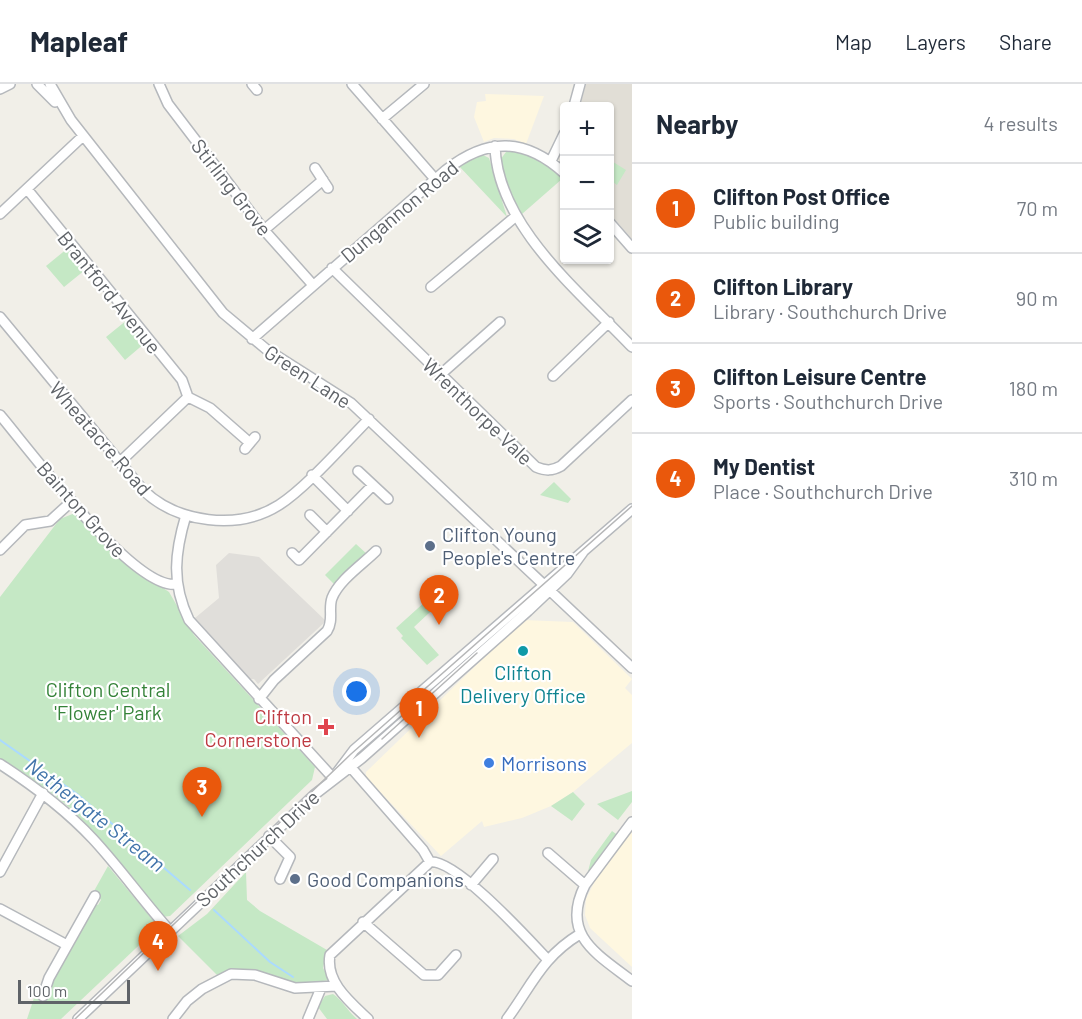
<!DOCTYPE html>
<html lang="en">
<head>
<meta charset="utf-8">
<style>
	:root { --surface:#fff; --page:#f6f6f7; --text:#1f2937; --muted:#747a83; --line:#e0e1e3; --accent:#ea580c }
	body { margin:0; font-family:Barlow,sans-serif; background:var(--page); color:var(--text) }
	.controls { position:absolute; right:18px; top:18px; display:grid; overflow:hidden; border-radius:6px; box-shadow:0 2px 4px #0004 }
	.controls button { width:54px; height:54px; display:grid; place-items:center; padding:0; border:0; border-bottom:2px solid var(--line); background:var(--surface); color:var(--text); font:30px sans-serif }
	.scale { position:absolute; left:18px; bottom:15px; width:112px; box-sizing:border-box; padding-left:6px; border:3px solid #5f6368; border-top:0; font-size:16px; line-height:21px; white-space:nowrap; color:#5f6368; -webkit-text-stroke:4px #fff; paint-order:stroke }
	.you { position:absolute; left:357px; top:608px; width:21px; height:21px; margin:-15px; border:4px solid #fff; border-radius:50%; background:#1a73e8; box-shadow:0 0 0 9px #1a73e833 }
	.badge { display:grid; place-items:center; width:39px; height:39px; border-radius:50%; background:var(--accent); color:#fff; font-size:20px; font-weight:700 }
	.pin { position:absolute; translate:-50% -50px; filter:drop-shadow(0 2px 3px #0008) }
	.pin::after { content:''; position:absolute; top:32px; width:21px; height:18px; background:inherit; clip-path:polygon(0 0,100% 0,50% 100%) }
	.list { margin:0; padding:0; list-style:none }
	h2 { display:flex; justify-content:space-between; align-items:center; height:78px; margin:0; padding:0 24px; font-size:26px }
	h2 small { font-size:20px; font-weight:400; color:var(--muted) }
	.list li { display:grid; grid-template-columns:39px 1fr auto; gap:18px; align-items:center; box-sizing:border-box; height:90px; padding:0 24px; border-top:2px solid var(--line) }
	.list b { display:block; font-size:22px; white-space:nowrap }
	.list p { margin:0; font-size:20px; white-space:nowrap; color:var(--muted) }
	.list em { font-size:20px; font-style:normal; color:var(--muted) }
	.icon { flex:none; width:33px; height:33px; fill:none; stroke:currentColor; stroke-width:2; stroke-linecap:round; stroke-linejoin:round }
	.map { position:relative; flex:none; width:632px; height:935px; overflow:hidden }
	header { display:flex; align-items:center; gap:36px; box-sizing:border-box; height:84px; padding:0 30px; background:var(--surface); border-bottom:2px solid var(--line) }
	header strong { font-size:28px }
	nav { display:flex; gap:33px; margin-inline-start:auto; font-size:21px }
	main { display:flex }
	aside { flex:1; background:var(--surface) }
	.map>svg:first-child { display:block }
</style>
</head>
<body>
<header>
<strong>Mapleaf</strong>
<nav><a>Map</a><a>Layers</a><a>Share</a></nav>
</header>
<main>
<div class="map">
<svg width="632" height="935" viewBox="0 0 632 935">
	<rect width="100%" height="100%" fill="#f1efe8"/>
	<path fill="#fef7e0" d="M485 10 544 12 526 60 514 55 494 54 484 58 474 33 477 18 486 17Z
		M523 536 573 538 632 595 625 604 632 611V659L573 708 551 722 522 734 484 743 482 737 441 772 366 693V688Z
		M632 743V883L590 844 585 831 586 815 597 793Z"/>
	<path fill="#e0deda" d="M229 469 259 473 326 537 258 600 254 595H249L195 534 219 514 216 481Z"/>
	<path fill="#e1ded6" d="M586 0H632V155L610 130V22H580Z"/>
	<path fill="#c5e8c5" d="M515 67C533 71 550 80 562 95L522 130H519L509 109 500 76 506 68Z
		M483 71 489 74 507 133 458 81Z
		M610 76 626 86 617 101 610 96Z
		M68 164 85 186 64 203 46 182Z
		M127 236 145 259 125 276 106 253Z
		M554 398 571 415 568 419 540 411Z
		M75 429 124 478 169 508 194 551 315 683 312 696 170 832 162 833C134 796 106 758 72 726 50 706 25 690 0 674V513L56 440 60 435Z
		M356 460 368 471 336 502 325 491Z
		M437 507 444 515 414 543 439 571 427 581 401 554 403 552 396 544Z
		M632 707V718L618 736 597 720Z
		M573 708 585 720 572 737 551 722Z
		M612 747 619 752 587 791 591 776Z
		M108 782 156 840 153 848 61 935H27L35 911 49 915 51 907 48 905 94 819 98 821 101 816 94 807Z
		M246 788 247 816 260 827 327 866 323 884 330 896 293 901 255 885H243L217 891 178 852 207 830Z
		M333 910C342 916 347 926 357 935H327L318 923 325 912Z"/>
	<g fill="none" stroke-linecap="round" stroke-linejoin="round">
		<path stroke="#aadaff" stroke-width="2" d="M0 656 77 710 190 806
			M214 826 270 878 293 893"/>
		<defs>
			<path id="minor" d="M37 0 55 18
				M50 0 71 36 223 229 266 265 351 319 632 584
				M159 0 168 20 264 146 313 201
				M252 0 257 6
				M352 0 435 95
				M0 5 10 0
				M574 22 580 0
				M382 35 424 0
				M495 62C497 142 580 208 632 263
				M551 77 564 50
				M315 84 328 104
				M27 105 182 296 188 313
				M0 130 83 52
				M610 139 632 164
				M264 146 323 96
				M332 184 536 383C546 387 552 387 561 382L632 316
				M431 203 515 133
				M0 233 143 406C177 439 238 447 279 421 306 404 345 359 369 335
				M252 255 446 86C488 53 525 54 564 89
				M440 291 500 238
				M553 292 609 238
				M188 313 210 324 250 359
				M0 331C28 364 135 508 177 500
				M245 365 255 353
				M120 378 188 313
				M358 387 388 415
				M312 391 348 427
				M186 431C175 468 171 499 189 536L333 694
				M310 431 327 448
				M0 466 25 441 50 437 72 417
				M292 469 299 476 373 401
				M259 615 274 596 327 547C334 536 328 525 332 514 339 496 363 480 376 467
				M347 679 423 766 430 778
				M0 680C34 702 65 725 93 755 120 784 143 817 170 847
				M336 690 354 666 632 425
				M632 738 585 801C560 851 597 870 632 897
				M269 752 290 773 280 795
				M548 769 585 801
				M0 788 43 709
				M471 801 493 775
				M0 825 67 861
				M363 838 424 891H438L456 871
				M43 912 49 894 95 812
				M78 935 314 711 362 674 528 527 567 490 583 468
				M173 935 187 917 202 905 231 890 255 891 295 904 337 902
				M308 935 321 904
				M368 935C350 918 325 898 330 871L430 778C455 774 529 856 548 876
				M507 935C532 901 542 873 580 850"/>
		</defs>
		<use href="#minor" stroke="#b5b8bc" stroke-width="12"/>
		<use href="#minor" stroke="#fff" stroke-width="9"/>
		<path stroke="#b6b7b8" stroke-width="1.5" d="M382 655 477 569
			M75 935 351 670 632 422"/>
	</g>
	<g fill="#5c6f8a" stroke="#fff" stroke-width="2">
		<circle cx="430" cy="462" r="6"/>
		<circle cx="295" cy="795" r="6"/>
	</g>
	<circle fill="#0f9aa8" stroke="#fff" stroke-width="2" cx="523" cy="567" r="6"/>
	<path fill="#e0444e" stroke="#fff" stroke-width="2" d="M323 634h6v6h6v6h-6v6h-6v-6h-6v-6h6z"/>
	<circle fill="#3f7fe0" stroke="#fff" stroke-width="2" cx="489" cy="679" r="6"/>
	<g text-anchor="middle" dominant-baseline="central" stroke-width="4.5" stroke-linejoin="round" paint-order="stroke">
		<g font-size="20" fill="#5f6368" stroke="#fff">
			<text transform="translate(232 103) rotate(52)">Stirling Grove</text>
			<text transform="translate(399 127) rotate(-40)">Dungannon Road</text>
			<text transform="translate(110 208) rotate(51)">Brantford Avenue</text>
			<text transform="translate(308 292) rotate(33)">Green Lane</text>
			<text transform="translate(478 327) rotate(44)">Wrenthorpe Vale</text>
			<text transform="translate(101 354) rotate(49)">Wheatacre Road</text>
			<text transform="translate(82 425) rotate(48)">Bainton Grove</text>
			<text transform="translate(257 764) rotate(-43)">Southchurch Drive</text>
		</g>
		<g font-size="20" fill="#4e5e75" stroke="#fff" text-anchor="start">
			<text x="442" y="450">Clifton Young<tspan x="442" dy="23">People's Centre</tspan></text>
			<text x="307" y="795">Good Companions</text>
		</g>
		<g font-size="20" fill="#0d838f" stroke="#fff">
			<text x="523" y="588">Clifton<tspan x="523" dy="23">Delivery Office</tspan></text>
		</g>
		<g font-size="20" fill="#348238" stroke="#fff">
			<text x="108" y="605">Clifton Central<tspan x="108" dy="23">'Flower' Park</tspan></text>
		</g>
		<g font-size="20" fill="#be3a42" stroke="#fff" text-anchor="end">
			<text x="312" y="632">Clifton<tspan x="312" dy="23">Cornerstone</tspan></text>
		</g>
		<g font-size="20" fill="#366cbe" stroke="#fff" text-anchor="start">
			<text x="501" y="679">Morrisons</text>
		</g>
		<g font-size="21" font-style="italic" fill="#4174aa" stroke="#fff">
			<text transform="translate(96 730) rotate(38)">Nethergate Stream</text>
		</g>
	</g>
</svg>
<div class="controls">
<button>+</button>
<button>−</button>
<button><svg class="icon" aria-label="layers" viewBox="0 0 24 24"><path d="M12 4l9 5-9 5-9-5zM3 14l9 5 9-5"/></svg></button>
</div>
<div class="scale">100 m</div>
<div class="you"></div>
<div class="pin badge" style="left:419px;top:654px">1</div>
<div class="pin badge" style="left:439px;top:541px">2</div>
<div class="pin badge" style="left:202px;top:733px">3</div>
<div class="pin badge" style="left:158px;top:887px">4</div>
</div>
<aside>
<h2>Nearby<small>4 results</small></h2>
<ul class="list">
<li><span class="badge">1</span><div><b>Clifton Post Office</b><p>Public building</p></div><em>70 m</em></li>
<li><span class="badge">2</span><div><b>Clifton Library</b><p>Library · Southchurch Drive</p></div><em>90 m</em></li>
<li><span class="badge">3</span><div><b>Clifton Leisure Centre</b><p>Sports · Southchurch Drive</p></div><em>180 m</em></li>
<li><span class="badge">4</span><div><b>My Dentist</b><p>Place · Southchurch Drive</p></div><em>310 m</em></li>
</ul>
</aside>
</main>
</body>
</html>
